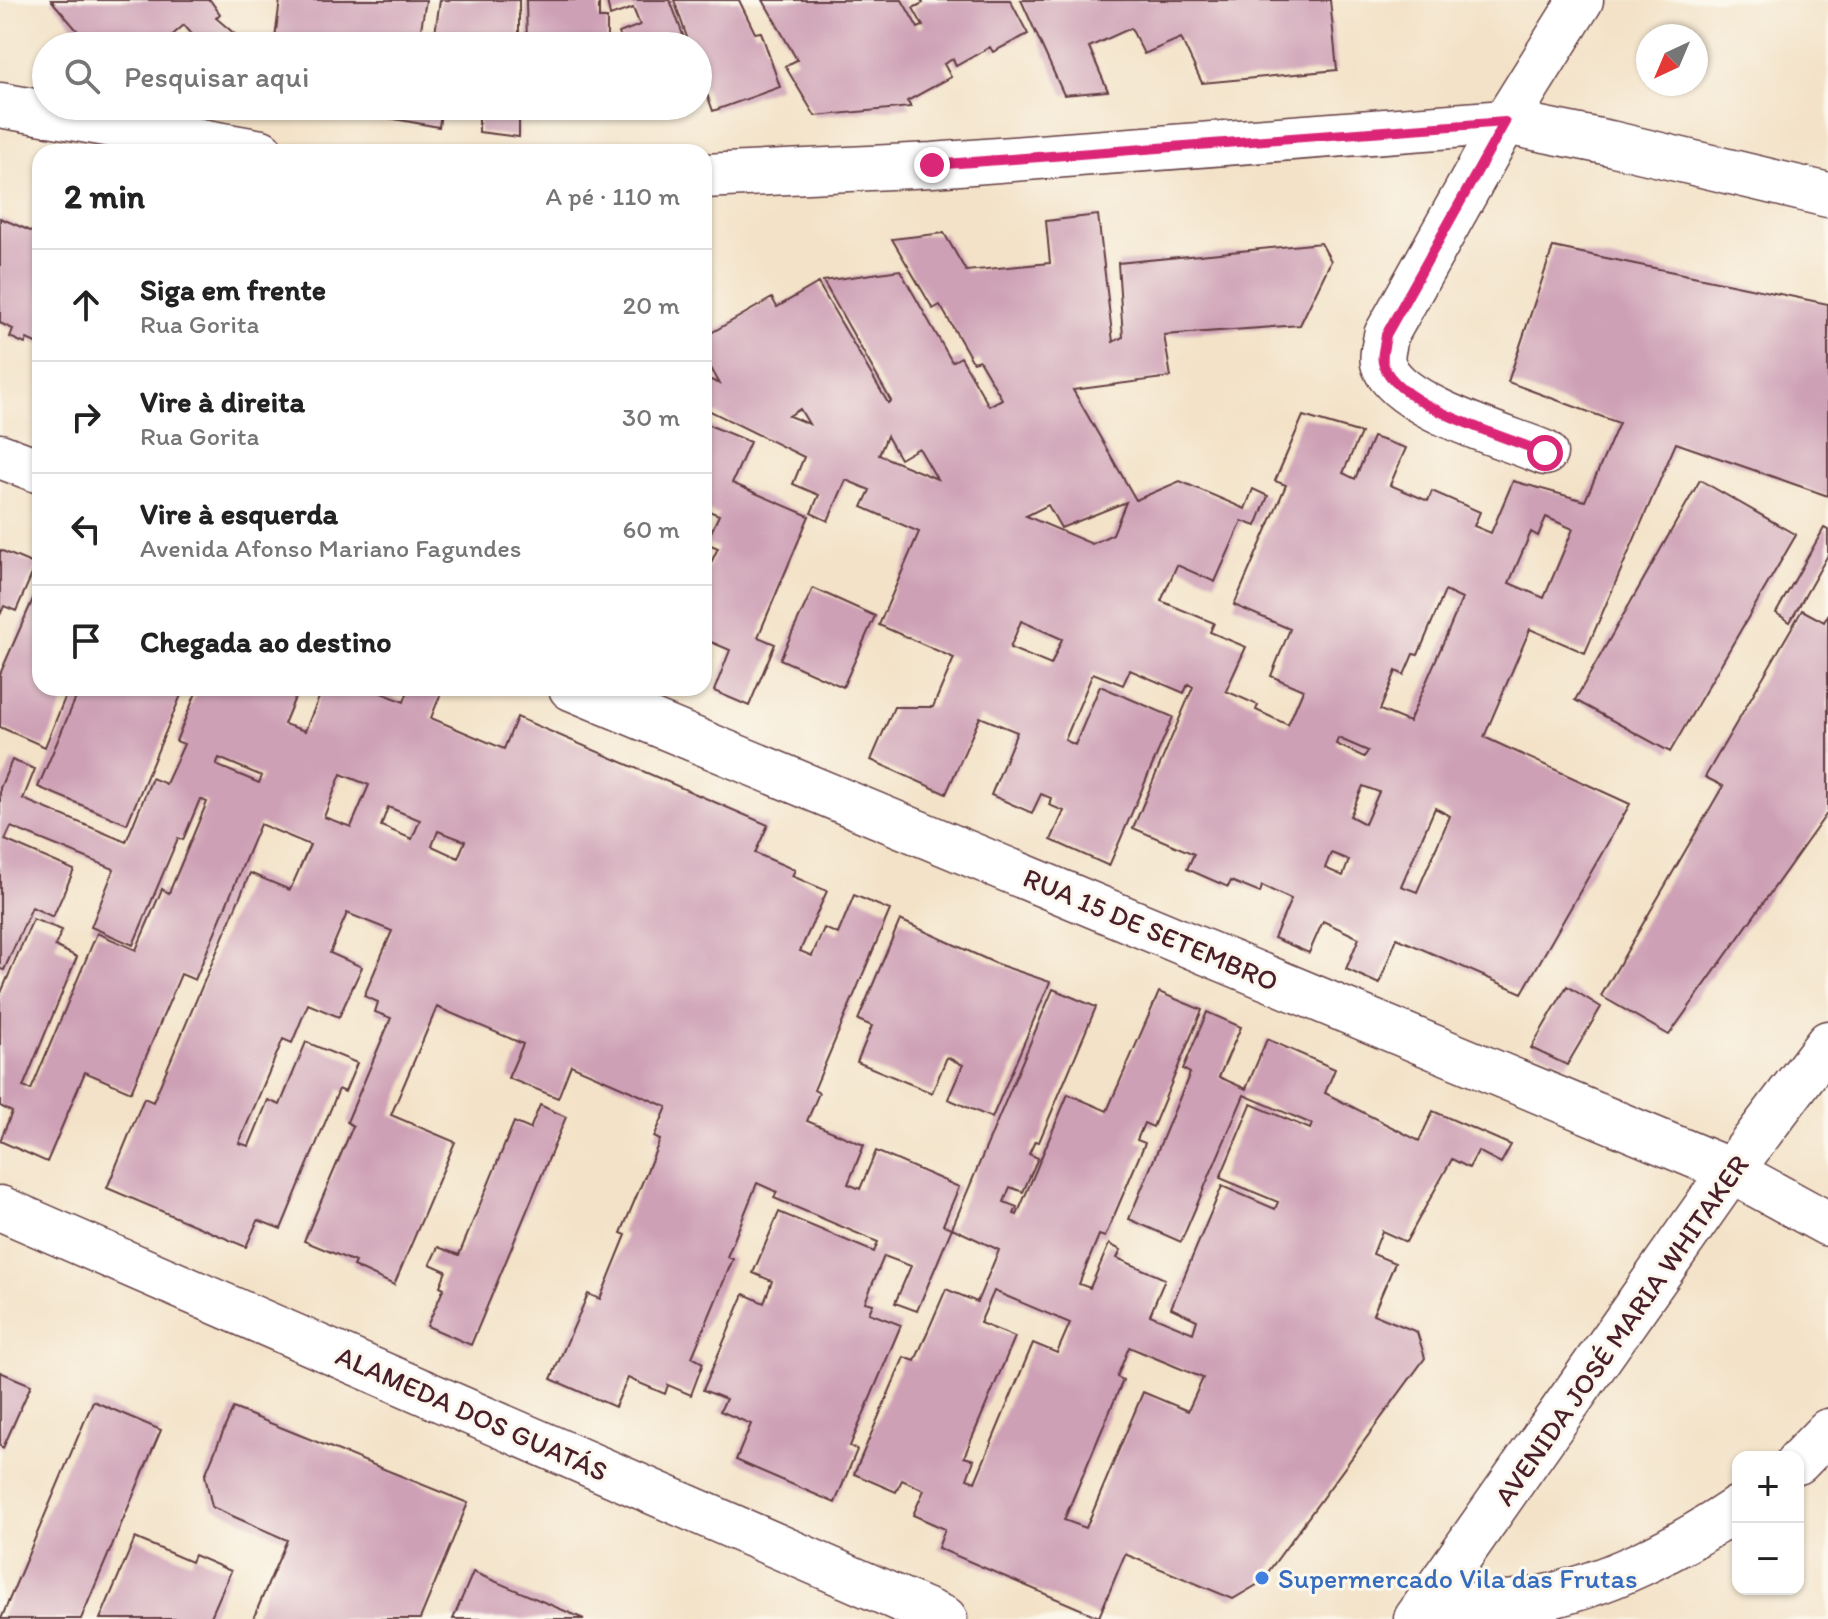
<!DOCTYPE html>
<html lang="pt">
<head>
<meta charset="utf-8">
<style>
	:root { --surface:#fff; --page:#f2f2f2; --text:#222; --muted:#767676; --line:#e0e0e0 }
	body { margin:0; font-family:Itim,sans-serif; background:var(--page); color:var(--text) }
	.controls { position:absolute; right:24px; bottom:24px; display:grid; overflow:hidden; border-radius:16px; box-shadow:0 2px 6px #0004 }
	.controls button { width:72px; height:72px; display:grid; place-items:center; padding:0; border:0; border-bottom:2px solid var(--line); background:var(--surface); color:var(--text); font:40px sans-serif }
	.compass { position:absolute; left:1636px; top:24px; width:72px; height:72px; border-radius:50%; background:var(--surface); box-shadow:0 2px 6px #0004; rotate:224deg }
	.stop { position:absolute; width:24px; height:24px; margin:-18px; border:6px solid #db2777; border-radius:50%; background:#fff }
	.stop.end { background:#db2777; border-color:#fff; box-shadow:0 2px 8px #0008 }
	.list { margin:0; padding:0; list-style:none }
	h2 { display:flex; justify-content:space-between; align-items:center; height:104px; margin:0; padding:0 32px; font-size:34px }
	h2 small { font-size:26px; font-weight:400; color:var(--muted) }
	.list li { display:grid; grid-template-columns:52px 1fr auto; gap:24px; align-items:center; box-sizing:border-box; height:112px; padding:0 32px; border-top:2px solid var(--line) }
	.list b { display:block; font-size:30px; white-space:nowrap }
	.list p { margin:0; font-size:26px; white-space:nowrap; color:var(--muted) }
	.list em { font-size:26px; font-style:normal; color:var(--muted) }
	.icon { flex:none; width:44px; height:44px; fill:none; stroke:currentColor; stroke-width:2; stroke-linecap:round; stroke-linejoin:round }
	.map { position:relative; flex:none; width:1828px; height:1619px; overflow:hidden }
	.search { position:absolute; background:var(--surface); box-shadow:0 2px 6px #0004; left:32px; top:32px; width:680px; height:88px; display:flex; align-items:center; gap:20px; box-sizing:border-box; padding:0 28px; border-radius:44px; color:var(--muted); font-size:30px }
	.panel { position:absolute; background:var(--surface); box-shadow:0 2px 6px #0004; left:32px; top:144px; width:680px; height:552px; border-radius:24px }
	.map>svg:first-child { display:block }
</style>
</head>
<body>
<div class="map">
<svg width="1828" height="1619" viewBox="0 0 1828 1619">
	<rect width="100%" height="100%" fill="#fbf7ec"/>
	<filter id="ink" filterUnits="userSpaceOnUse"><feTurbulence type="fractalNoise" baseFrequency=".0125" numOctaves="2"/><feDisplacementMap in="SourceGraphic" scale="16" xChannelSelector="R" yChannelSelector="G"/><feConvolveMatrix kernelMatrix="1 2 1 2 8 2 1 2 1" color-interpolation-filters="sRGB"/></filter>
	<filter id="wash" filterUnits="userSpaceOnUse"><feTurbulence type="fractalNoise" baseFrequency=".006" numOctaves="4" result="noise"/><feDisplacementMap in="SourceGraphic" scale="32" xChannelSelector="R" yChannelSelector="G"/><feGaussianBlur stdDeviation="1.8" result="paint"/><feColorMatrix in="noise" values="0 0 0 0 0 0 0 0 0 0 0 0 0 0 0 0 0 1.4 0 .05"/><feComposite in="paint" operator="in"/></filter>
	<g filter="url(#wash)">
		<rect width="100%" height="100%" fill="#f3e2c7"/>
		<g id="blocks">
			<path fill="#cea0b5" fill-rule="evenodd" d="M51 0H210L220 14 216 18 249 46H193L197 40 184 25 160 46H83L87 42Z
				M280 0H426L418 46H274Z
				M440 0H519V46H433Z
				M526 0H599V18H607V46H527Z
				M607 0H670L687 46H624L619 33 640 25 633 8 610 16Z
				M674 0H739L755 33 761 32 780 87 713 111 698 69V46H690Z
				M763 0H902L918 28 923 26 913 8 923 3 921 0H1010L1028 34 993 52 990 47 956 66 953 59 944 64 951 77 907 101 911 107 815 116 785 66 797 60Z
				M1021 0H1330L1337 70 1202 83 1181 38 1144 54 1131 28 1089 47 1108 91 1064 95Z
				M322 106H442L439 127Z
				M479 106H519V137L479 132Z
				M1098 215 1113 342 1123 337 1118 263 1321 243 1331 261 1300 325 1164 335 1171 377 1073 390 1136 500 1180 481 1245 509 1253 489 1268 496 1256 526 1242 521 1215 582 1177 565 1161 601 1214 623 1210 632 1246 647 1226 691 1258 705 1256 710 1288 725 1303 690 1271 676 1290 629 1234 605 1286 485 1275 481 1303 416 1361 433 1343 473 1355 479 1373 437 1406 448 1390 485 1428 501 1432 491 1480 512 1474 526 1491 533 1513 481 1585 501 1619 423 1508 382 1553 247 1828 304V496L1676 443 1585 653 1530 629 1484 737 1630 804 1522 993 1397 938 1379 984 1346 969 1359 938 1323 921 1309 953 1274 938 1291 899 1262 886 1260 893 1231 881 1228 887 1187 869 1194 854 1133 828 1193 687 1188 684 1184 693 1130 670 1123 685 1093 673 1065 740 1075 745 1100 686 1173 717 1109 866 1051 840 1064 811 1049 805 1051 798 1041 794 1032 813 991 795 1017 732 980 717 946 794 871 760 894 707H933L954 658 879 625 919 532 862 507 870 490 846 480 828 521 811 513 819 495 793 484 804 457 704 408V377L720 384 704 356V337L772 298 777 307 818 283 888 403 891 401 823 281 900 270 952 362 961 357 989 406 1002 399 979 360 973 362 940 305 933 309 892 239 944 233 966 271 1050 263 1046 221ZM800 409 809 424 789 416ZM887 436 900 459 919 448 937 479 879 455ZM1126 502 1113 534 1092 544 1026 516 1048 505 1061 528ZM1546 517 1573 529 1544 598 1509 583 1531 532 1538 536ZM1445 591 1462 599 1409 722 1380 710 1396 671 1404 675 1413 654 1418 655ZM1021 621 1062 639 1051 665 1010 648ZM1338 738 1368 751 1364 757 1336 744ZM1363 786 1379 792 1365 824 1350 816ZM1435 808 1450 816 1417 892 1401 886ZM1331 853 1349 860 1343 876 1325 868Z
				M0 218 40 235V345L27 339 25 344 10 337 13 329 0 323Z
				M704 423 750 442 732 483 809 516 758 637 775 644 749 706 714 691 730 650 704 639V567L708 569 718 548 706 543 719 515 704 509Z
				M1700 480 1796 535 1670 752 1575 700Z
				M1824 528 1828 530V555L1790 622 1776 613Z
				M0 550 36 565 16 611 4 606 0 615Z
				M40 583V688H69L45 747 0 727V674Z
				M813 588 875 616 843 687 780 659Z
				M1802 610 1824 622 1828 615V812L1669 1035 1601 996 1723 786 1705 777Z
				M80 688H184L127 824 38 787Z
				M198 688H299L284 724 305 731 323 688H369L404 702 409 688H443L431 718 504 749 517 717 768 825 755 853 795 870 792 876 827 891 800 951 812 956 824 928 838 934 854 895 890 910 814 1090 819 1093 807 1121 864 1145 848 1184 860 1189 876 1151 959 1187 943 1225 952 1228 917 1311 895 1303 911 1266 884 1256 865 1302 873 1304 869 1313 901 1325 850 1446 857 1450 835 1503 736 1460 751 1424 720 1411 726 1399 703 1390 744 1294 764 1303 772 1281 753 1273 779 1212 874 1252 878 1242 774 1198 777 1192 757 1183 727 1257 733 1259 692 1357 703 1363 691 1395 668 1385 665 1394 628 1378 615 1407 551 1379 588 1294 600 1299 626 1235 621 1233 660 1140 654 1137 667 1107 571 1065 558 1098 508 1078 523 1044 437 1007 391 1115 455 1142 394 1285 353 1266 355 1262 304 1241 353 1126 347 1122 391 1018 375 1012 378 1002 364 996 392 931 347 913 330 953 362 967 339 1017 308 1004 292 1043 283 1039 239 1143 249 1146 268 1100 280 1105 306 1042 357 1063 345 1092 339 1089 281 1229 258 1220 246 1247 107 1188 144 1098 153 1102 250 873 290 890 310 845 260 824 195 980 181 974 131 1092 85 1072 47 1162 0 1141 12 1112 0 1106V995L33 919 62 930 55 946 77 957 23 1087 31 1090 97 933 136 950 162 889 169 893 207 802 200 799 183 840 178 838 133 945 91 927 114 869 11 827 5 840 74 870 53 917 32 907 4 970 0 969V788L12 760 35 769 23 799 126 842 152 778 166 784 184 744 176 741ZM219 758 262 776 259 783 216 765ZM341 774 369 785 351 827 324 817ZM388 807 420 820 412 839 381 826ZM438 831 465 841 458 858 432 846Z
				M900 920 997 964 1050 982 992 1118 948 1099 963 1065 947 1057 932 1093 857 1062 872 1026 858 1020Z
				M1567 986 1601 1007 1567 1065 1531 1048Z
				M1053 989 1096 1007 1039 1142 1035 1141 1029 1154 1038 1158 1023 1192 1010 1187 1004 1202 1017 1207 1014 1214 1017 1215 1068 1094 1107 1111 1159 992 1202 1010 1153 1127 1144 1123 1137 1140 1145 1143 1105 1237 1099 1235 1079 1284 1090 1288 1109 1244 1121 1250 1117 1258 1165 1279 1150 1315 1193 1333 1197 1320 1171 1308 1222 1186 1275 1209 1278 1202 1220 1178 1251 1104 1310 1129 1312 1124 1244 1095 1181 1242 1129 1219 1190 1073 1183 1069 1207 1012 1241 1027 1219 1077 1246 1089 1267 1039 1335 1069 1325 1093 1419 1141 1433 1111 1511 1145 1501 1163 1478 1151 1469 1168 1452 1159 1406 1242 1382 1231 1373 1254 1395 1263 1373 1314 1417 1332 1425 1358 1260 1583 1233 1599 1125 1554 1099 1617 938 1548 945 1529 913 1515 924 1490 902 1480 896 1492 854 1474 904 1357 915 1361 946 1289 977 1302 999 1250 952 1228ZM994 1291 1070 1323 1057 1353 1033 1343 975 1482 967 1479 974 1460 964 1457 1015 1337 980 1323ZM1129 1347 1203 1378 1188 1411 1143 1392 1086 1528 1064 1520 1123 1380 1117 1377Z
				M540 1105 566 1117 471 1345 427 1326 444 1288 440 1286 446 1271 430 1264 438 1247 459 1255 514 1122 530 1129Z
				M0 1372 31 1385 3 1448 0 1446Z
				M93 1401 161 1430 81 1619H1Z
				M233 1408 468 1503 420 1619H253L287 1540 212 1507 205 1475Z
				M135 1538 191 1562 194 1555 231 1571 210 1619H100Z
				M473 1572 584 1619H453Z"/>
		</g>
	</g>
	<g filter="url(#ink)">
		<use href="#blocks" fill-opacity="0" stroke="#633c42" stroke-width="2"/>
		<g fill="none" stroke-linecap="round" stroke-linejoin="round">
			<defs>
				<path id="minor" d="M0 105 261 152
					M704 176 932 165 1505 122 1610 143 1828 195
					M1545 453C1504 436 1400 407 1384 366 1380 357 1385 345 1386 335L1505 122 1581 0
					M0 456 40 471
					M571 688 1731 1171 1828 1224
					M0 1208 945 1619
					M1798 1462 1828 1431
					M1426 1607C1460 1605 1497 1606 1531 1600 1607 1586 1675 1550 1738 1508
					M1416 1619 1731 1171 1828 1043"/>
			</defs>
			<use href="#minor" stroke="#633c42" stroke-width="47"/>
			<use href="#minor" stroke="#fff" stroke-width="44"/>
		</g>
	</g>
	<g fill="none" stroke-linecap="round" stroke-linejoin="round" filter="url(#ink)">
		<path stroke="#db2777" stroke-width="10" d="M932 165 1505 122 1386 335C1385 345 1380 357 1384 366 1400 407 1504 436 1545 453"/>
	</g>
	<circle fill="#3f7fe0" stroke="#fbf7ec" stroke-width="3" cx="1262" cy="1578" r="8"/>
	<g text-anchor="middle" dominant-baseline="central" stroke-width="6" stroke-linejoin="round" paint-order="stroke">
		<g font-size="28" fill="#4a1f2b" stroke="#fbf7ec">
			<text transform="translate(1151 929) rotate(23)">RUA 15 DE SETEMBRO</text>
			<text transform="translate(1621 1330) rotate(-55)">AVENIDA JOSÉ MARIA WHITAKER</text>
			<text transform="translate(472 1413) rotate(24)">ALAMEDA DOS GUATÁS</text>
		</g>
		<g font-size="28" fill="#366cbe" stroke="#fbf7ec" text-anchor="start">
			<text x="1278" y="1578">Supermercado Vila das Frutas</text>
		</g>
	</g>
</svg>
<div class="controls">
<button>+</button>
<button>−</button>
</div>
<svg class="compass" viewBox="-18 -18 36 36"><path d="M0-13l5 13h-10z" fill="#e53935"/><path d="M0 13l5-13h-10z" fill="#767676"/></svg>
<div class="stop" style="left:1545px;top:453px"></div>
<div class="stop end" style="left:932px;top:165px"></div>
<div class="search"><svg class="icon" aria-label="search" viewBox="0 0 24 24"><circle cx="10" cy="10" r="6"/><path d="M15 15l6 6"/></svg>Pesquisar aqui</div>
<section class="panel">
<h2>2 min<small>A pé · 110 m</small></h2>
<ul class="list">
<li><svg class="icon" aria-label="ahead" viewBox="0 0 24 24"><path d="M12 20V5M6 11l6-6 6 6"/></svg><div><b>Siga em frente</b><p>Rua Gorita</p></div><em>20 m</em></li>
<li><svg class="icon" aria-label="right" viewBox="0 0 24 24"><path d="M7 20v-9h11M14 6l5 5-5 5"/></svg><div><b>Vire à direita</b><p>Rua Gorita</p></div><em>30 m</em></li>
<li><svg class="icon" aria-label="left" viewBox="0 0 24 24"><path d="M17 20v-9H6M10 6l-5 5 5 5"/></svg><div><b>Vire à esquerda</b><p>Avenida Afonso Mariano Fagundes</p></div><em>60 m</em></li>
<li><svg class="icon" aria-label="arrive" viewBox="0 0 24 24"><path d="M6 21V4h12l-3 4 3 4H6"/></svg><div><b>Chegada ao destino</b></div></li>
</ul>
</section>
</div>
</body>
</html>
